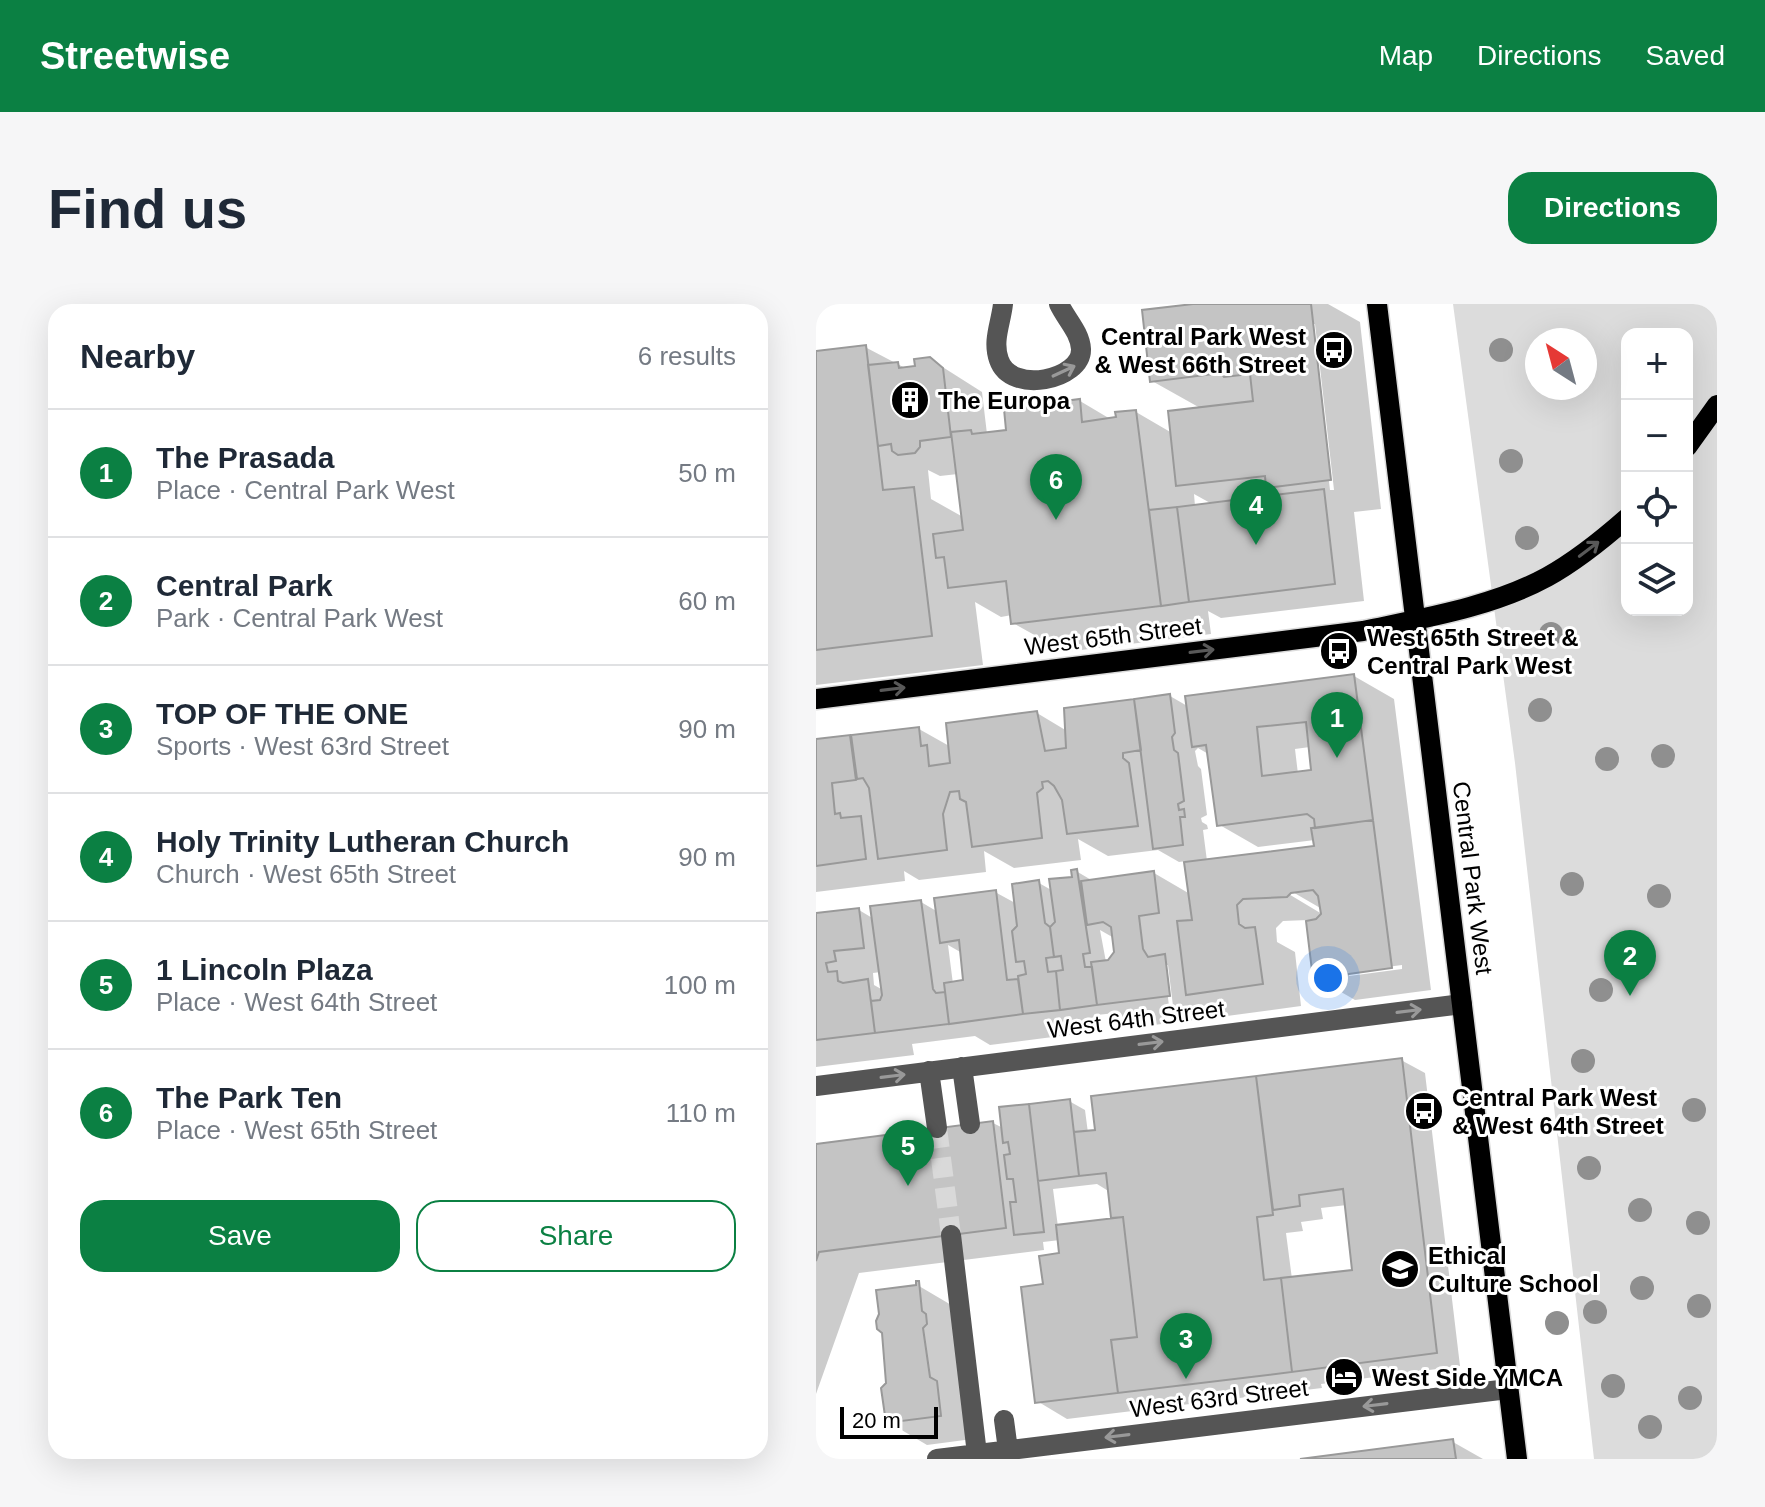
<!DOCTYPE html>
<html lang="en">
<head>
<meta charset="utf-8">
<style>
	:root { --surface:#fff; --page:#f6f6f7; --text:#1f2937; --muted:#747a83; --line:#e0e1e3; --accent:#0b8043 }
	body { margin:0; font-family:Helvetica,sans-serif; background:var(--page); color:var(--text) }
	.controls { position:absolute; right:24px; top:24px; display:grid; overflow:hidden; border-radius:16px; box-shadow:0 8px 32px #0002 }
	.controls button { width:72px; height:72px; display:grid; place-items:center; padding:0; border:0; border-bottom:2px solid var(--line); background:var(--surface); color:var(--text); font:40px sans-serif }
	.compass { position:absolute; left:709px; top:24px; width:72px; height:72px; border-radius:50%; background:var(--surface); box-shadow:0 8px 32px #0002; rotate:324deg }
	.scale { position:absolute; left:24px; bottom:20px; width:98px; box-sizing:border-box; padding-left:8px; border:4px solid #000; border-top:0; font-size:22px; line-height:28px; white-space:nowrap; color:#000; -webkit-text-stroke:6px #fff; paint-order:stroke }
	.you { position:absolute; left:512px; top:674px; width:28px; height:28px; margin:-20px; border:6px solid #fff; border-radius:50%; background:#1a73e8; box-shadow:0 0 0 12px #1a73e833 }
	.badge { display:grid; place-items:center; width:52px; height:52px; border-radius:50%; background:var(--accent); color:#fff; font-size:26px; font-weight:700 }
	.pin { position:absolute; translate:-50% -66px; filter:drop-shadow(0 2px 4px #0008) }
	.pin::after { content:''; position:absolute; top:42px; width:28px; height:24px; background:inherit; clip-path:polygon(0 0,100% 0,50% 100%) }
	.list { margin:0; padding:0; list-style:none }
	h2 { display:flex; justify-content:space-between; align-items:center; height:104px; margin:0; padding:0 32px; font-size:34px }
	h2 small { font-size:26px; font-weight:400; color:var(--muted) }
	.list li { display:grid; grid-template-columns:52px 1fr auto; gap:24px; align-items:center; box-sizing:border-box; height:128px; padding:0 32px; border-top:2px solid var(--line) }
	.list b { display:block; font-size:30px; white-space:nowrap }
	.list p { margin:0; font-size:26px; white-space:nowrap; color:var(--muted) }
	.list em { font-size:26px; font-style:normal; color:var(--muted) }
	.actions { display:flex; gap:16px; padding:24px 32px }
	.actions a { flex:1; padding:18px 0; border:2px solid var(--accent); border-radius:24px; text-align:center; font-size:28px; color:var(--accent) }
	.actions .main { background:var(--accent); color:#fff }
	.icon { flex:none; width:44px; height:44px; fill:none; stroke:currentColor; stroke-width:2; stroke-linecap:round; stroke-linejoin:round }
	.map { position:relative; flex:none; width:901px; height:1155px; overflow:hidden; border-radius:24px }
	header { display:flex; align-items:center; gap:48px; box-sizing:border-box; height:112px; padding:0 40px; background:var(--accent); color:#fff }
	header strong { font-size:38px }
	nav { display:flex; gap:44px; margin-inline-start:auto; font-size:28px }
	.intro { display:flex; align-items:center; justify-content:space-between; box-sizing:border-box; height:192px; padding:0 48px }
	h1 { margin:0; font-size:56px }
	.button { padding:20px 36px; border-radius:24px; background:var(--accent); color:#fff; font-size:28px; font-weight:700 }
	main { display:flex; gap:48px; padding:0 48px }
	aside { flex:1; background:var(--surface); border-radius:24px; box-shadow:0 8px 32px #0002 }
	.map>svg:first-child { display:block }
</style>
</head>
<body>
<header>
<strong>Streetwise</strong>
<nav><a>Map</a><a>Directions</a><a>Saved</a></nav>
</header>
<div class="intro"><h1>Find us</h1><a class="button">Directions</a></div>
<main>
<aside>
<h2>Nearby<small>6 results</small></h2>
<ul class="list">
<li><span class="badge">1</span><div><b>The Prasada</b><p>Place · Central Park West</p></div><em>50 m</em></li>
<li><span class="badge">2</span><div><b>Central Park</b><p>Park · Central Park West</p></div><em>60 m</em></li>
<li><span class="badge">3</span><div><b>TOP OF THE ONE</b><p>Sports · West 63rd Street</p></div><em>90 m</em></li>
<li><span class="badge">4</span><div><b>Holy Trinity Lutheran Church</b><p>Church · West 65th Street</p></div><em>90 m</em></li>
<li><span class="badge">5</span><div><b>1 Lincoln Plaza</b><p>Place · West 64th Street</p></div><em>100 m</em></li>
<li><span class="badge">6</span><div><b>The Park Ten</b><p>Place · West 65th Street</p></div><em>110 m</em></li>
</ul>
<div class="actions"><a class="main">Save</a><a>Share</a></div>
</aside>
<div class="map">
<svg width="901" height="1155" viewBox="0 0 901 1155">
	<rect width="100%" height="100%" fill="#fff"/>
	<path fill="#dcdcdc" fill-rule="evenodd" d="M637 0H901V1155H778L699 459ZM811 30H871V306H811ZM721 36H769V84H721Z"/>
	<path fill="#0003" fill-rule="evenodd" d="M394 0H512L544 18 565 205 538 208 548 297 405 314 392 307 395 330 249 348 197 319 196 311 185 313 159 298 167 361 0 381V49L49 43 91 65 102 64 114 55 166 88 171 130 192 128 264 97 296 116 320 108 356 129 386 105 336 77ZM495 20H499L518 186H514ZM112 166 124 172 142 170 147 213 115 195ZM378 190 396 200 379 202Z
		M538 372 578 395 615 686 539 696 499 673 492 616 467 617 460 624 461 638 479 648 485 702 411 712 391 700 393 714 322 723 299 709 281 711 283 727 174 741 159 732 96 740 98 751 0 763V611L43 606 58 615 105 598 122 608 179 588 201 600 223 579 237 587 258 574 260 567 277 577 338 569 374 590 370 557 363 558 342 546 292 552 262 535 265 556 198 564 168 547 170 568 103 576 88 567 89 577 0 588V438L103 425 135 443 221 409 251 427 354 392 373 403ZM494 443 497 468 482 470 479 445ZM382 444 394 451 402 520 442 543 499 536 500 543 391 557 387 526 392 525 391 521 386 518 385 514 391 511 385 465 382 462 379 447ZM468 583 506 605V610L466 586ZM284 626 298 634 300 649 293 657 290 658ZM132 641 146 649 150 678 137 680ZM348 661H352L357 702H353ZM586 661V665L533 672V668ZM65 668 67 686 58 681 57 669Z
		M585 756 609 769 644 1062 505 1080 506 1084 251 1115 221 1097 246 951 244 936 227 938 228 946 43 969 0 1090V842L177 819 187 824 253 797 269 806 272 829 281 828 277 794ZM281 880 294 888 298 916 242 923 237 885ZM531 901 539 967 476 975 470 929 487 927 485 918 507 915 505 904Z
		M103 982 142 1005 164 1134 111 1141 72 1118V1079Z
		M637 1138 667 1155H500Z"/>
	<path fill="#c4c4c4" stroke="#999" stroke-width="2" fill-rule="evenodd" d="M377 0H495L515 176 450 184 449 172 360 182 352 107 437 97 434 70 408 73 405 69 334 78 326 6Z
		M50 41 67 186 98 183 116 332 0 346V47Z
		M114 53 127 64 135 133 104 137V143L99 149 82 151 76 147 75 140 62 142 52 61 82 58 83 64 99 62 98 55Z
		M264 95 266 118 300 113 299 108 320 106 345 302 195 320 190 277 132 284 128 253 120 254 117 230 147 226 135 128 155 126 156 130 190 126 188 105Z
		M508 185 519 280 373 298 361 203Z
		M361 203 373 298 345 302 333 206Z
		M538 370 557 516 499 524 498 515 491 510 401 522 390 441 376 443 369 392ZM490 418 495 466 446 472 441 423Z
		M354 390 359 429 356 433 358 446 362 449 368 497 362 500 363 506 368 505 369 513H364L367 541 337 545 318 395Z
		M318 395 325 446 307 449V454L313 459 322 522 251 530 246 496 238 482 232 477 226 478 227 484 221 489 226 534 156 543 150 498 144 495 143 487 134 488 127 510 131 546 62 555 53 484 47 474 41 475 35 431 103 423 105 442 111 441 113 462 134 459 130 419 221 407 229 447 250 444 248 404Z
		M34 431 40 476 16 479 19 510 24 509 25 514 45 512 50 555 0 562V435Z
		M557 516 576 664 497 675 490 617 500 615 505 610 502 592 497 586 475 589 471 593 427 595 421 601 423 620 429 624 439 623 447 680 370 691 361 617 376 616 368 558 498 542 495 524Z
		M261 565 274 649 267 650 269 663H276L281 701 244 706 240 667 247 666 245 652 238 653 234 623 239 618 233 575 256 573 255 566Z
		M338 567 343 609 323 612 327 645 332 653 349 650 354 692 281 701 275 658 292 656 298 648 295 623 287 618 271 621 265 577Z
		M223 576 229 619 234 623 238 653 230 654 232 668 240 667 244 706 207 710 202 672 210 670 208 657 200 658 196 627 201 622 196 580Z
		M180 586 191 676 202 675 207 710 133 720 128 679 147 676 143 636 124 639 118 594Z
		M105 596 117 685 120 689 129 688 133 720 59 729 55 697 64 696 66 691 54 602Z
		M43 604 48 644 18 647 20 657 10 659 12 668 21 667 22 677 27 679 52 675 59 729 0 736V609Z
		M586 754 621 1049 476 1068 465 974 536 966 527 885 483 891 484 902 457 906 440 772Z
		M440 772 457 911 441 913 448 976 465 974 476 1068 302 1089 295 1036 321 1033 307 913 295 914 290 869 263 872 258 828 279 826 275 792Z
		M254 795 263 872 222 877 213 800Z
		M213 800 228 928 198 931 194 898H200L197 875H191L188 851 194 850 192 838 187 839 183 803Z
		M177 817 190 924 3 948 0 957V840Z
		M307 913 321 1033 295 1036 302 1089 219 1099 205 983 227 980 223 952 243 949 240 921Z
		M100 977H103L106 1007 110 1010 111 1020 107 1024 114 1073 121 1077 125 1112 70 1119 65 1084 70 1079 66 1029 61 1025 60 1017 63 1010 60 986 100 981Z
		M637 1135 640 1155H484Z"/>
	<g fill="none" stroke-linecap="round" stroke-linejoin="round">
		<path stroke="#d9d9d9" stroke-width="20" stroke-dasharray="20 10" stroke-linecap="butt" d="M121 824 135 931"/>
		<defs>
			<path id="major" d="M561 0 701 1155
				M871 143 901 101
				M0 395 547 327C608 314 676 303 731 273 760 257 786 236 811 214"/>
		</defs>
		<use href="#major" stroke="#dbdbdb" stroke-width="23"/>
		<path stroke="#555" stroke-width="20" d="M187 0C185 19 176 37 183 56 195 91 266 76 265 45 264 28 250 15 243 0
			M146 763 154 820
			M113 767 121 824
			M0 782 646 700
			M135 931 161 1150
			M188 1116 192 1146
			M121 1155 692 1085"/>
		<use href="#major" stroke="#000" stroke-width="20"/>
	</g>
	<g fill="#8f8f8f">
		<circle cx="685" cy="46" r="12"/>
		<circle cx="695" cy="157" r="12"/>
		<circle cx="711" cy="234" r="12"/>
		<circle cx="735" cy="330" r="12"/>
		<circle cx="724" cy="406" r="12"/>
		<circle cx="847" cy="452" r="12"/>
		<circle cx="791" cy="455" r="12"/>
		<circle cx="756" cy="580" r="12"/>
		<circle cx="843" cy="592" r="12"/>
		<circle cx="785" cy="686" r="12"/>
		<circle cx="767" cy="757" r="12"/>
		<circle cx="878" cy="806" r="12"/>
		<circle cx="773" cy="864" r="12"/>
		<circle cx="824" cy="906" r="12"/>
		<circle cx="882" cy="919" r="12"/>
		<circle cx="826" cy="984" r="12"/>
		<circle cx="883" cy="1002" r="12"/>
		<circle cx="779" cy="1008" r="12"/>
		<circle cx="741" cy="1019" r="12"/>
		<circle cx="797" cy="1082" r="12"/>
		<circle cx="874" cy="1094" r="12"/>
		<circle cx="834" cy="1123" r="12"/>
	</g>
	<defs><path id="oneway-shaft" d="M-6 0H5M1.5-3L5.5 0L1.5 3" fill="none" stroke-width="1.6" stroke-linecap="round" stroke-linejoin="round" transform="scale(2)"/></defs>
	<g stroke="#999">
		<use href="#oneway-shaft" transform="translate(248 67) rotate(-25)"/>
		<use href="#oneway-shaft" transform="translate(593 707) rotate(-7)"/>
		<use href="#oneway-shaft" transform="translate(335 739) rotate(-7)"/>
		<use href="#oneway-shaft" transform="translate(77 772) rotate(-7)"/>
		<use href="#oneway-shaft" transform="translate(559 1101) rotate(173)"/>
		<use href="#oneway-shaft" transform="translate(301 1132) rotate(173)"/>
	</g>
	<g stroke="#595959">
		<use href="#oneway-shaft" transform="translate(773 245) rotate(-37)"/>
		<use href="#oneway-shaft" transform="translate(386 347) rotate(-7)"/>
		<use href="#oneway-shaft" transform="translate(77 385) rotate(-7)"/>
	</g>
	<defs>
		<symbol id="bus-disc" viewBox="-11 -11 22 22"><circle r="9.5" fill="#000" stroke="#fff"/><path d="M-5-6H5V4H4V6H2V4H-2V6H-4V4H-5ZM-3.5-4V0h7V-4ZM-3.5 1.2v1.5H-2V1.2ZM2 1.2v1.5H3.5V1.2Z" fill="#fff"/></symbol>
		<symbol id="building-disc" viewBox="-11 -11 22 22"><circle r="9.5" fill="#000" stroke="#fff"/><path d="M-4-6H4V6H1V3H-1V6H-4ZM-2.5-4.3h1.7v1.8h-1.7ZM.8-4.3h1.7v1.8H.8ZM-2.5-1h1.7V.8h-1.7ZM.8-1h1.7V.8H.8Z" fill="#fff"/></symbol>
		<symbol id="school-disc" viewBox="-11 -11 22 22"><circle r="9.5" fill="#000" stroke="#fff"/><path d="M0-5L7-2L0 1L-7-2ZM-4 1L0 2.5L4 1V4Q0 6-4 4Z" fill="#fff"/></symbol>
		<symbol id="hotel-disc" viewBox="-11 -11 22 22"><circle r="9.5" fill="#000" stroke="#fff"/><path d="M-6-4.5h1.5V1H6V5H4.5V3h-9V5H-6ZM-4 0a1.8 1.8 0 1 1 3.6 0ZM.5 0V-2.5h3Q6-2.5 6 0Z" fill="#fff"/></symbol>
	</defs>
	<g fill-rule="evenodd">
		<use href="#bus-disc" x="496" y="24" width="44" height="44"/>
		<use href="#building-disc" x="72" y="74" width="44" height="44"/>
		<use href="#bus-disc" x="501" y="325" width="44" height="44"/>
		<use href="#bus-disc" x="586" y="785" width="44" height="44"/>
		<use href="#school-disc" x="562" y="943" width="44" height="44"/>
		<use href="#hotel-disc" x="506" y="1051" width="44" height="44"/>
	</g>
	<g text-anchor="middle" dominant-baseline="central" stroke-width="6" stroke-linejoin="round" paint-order="stroke">
		<g font-size="24" font-weight="bold" fill="#000" stroke="#fff" text-anchor="start">
			<text x="490" y="32" text-anchor="end">Central Park West<tspan x="490" dy="28">&amp; West 66th Street</tspan></text>
			<text x="122" y="96">The Europa</text>
			<text x="551" y="333">West 65th Street &amp;<tspan x="551" dy="28">Central Park West</tspan></text>
			<text x="636" y="793">Central Park West<tspan x="636" dy="28">&amp; West 64th Street</tspan></text>
			<text x="612" y="951">Ethical<tspan x="612" dy="28">Culture School</tspan></text>
			<text x="556" y="1073">West Side YMCA</text>
		</g>
		<g font-size="24" fill="#000" stroke="#fff">
			<text transform="translate(297 332) rotate(-7)">West 65th Street</text>
			<text transform="translate(657 574) rotate(83)">Central Park West</text>
			<text transform="translate(320 715) rotate(-7)">West 64th Street</text>
			<text transform="translate(403 1094) rotate(-7)">West 63rd Street</text>
		</g>
	</g>
</svg>
<div class="controls">
<button>+</button>
<button>−</button>
<button><svg class="icon" aria-label="locate" viewBox="0 0 24 24"><circle cx="12" cy="12" r="6"/><path d="M12 2v4M12 18v4M2 12h4M18 12h4"/></svg></button>
<button><svg class="icon" aria-label="layers" viewBox="0 0 24 24"><path d="M12 4l9 5-9 5-9-5zM3 14l9 5 9-5"/></svg></button>
</div>
<svg class="compass" viewBox="-18 -18 36 36"><path d="M0-13l5 13h-10z" fill="#e53935"/><path d="M0 13l5-13h-10z" fill="#747a83"/></svg>
<div class="scale">20 m</div>
<div class="you"></div>
<div class="pin badge" style="left:521px;top:454px">1</div>
<div class="pin badge" style="left:814px;top:692px">2</div>
<div class="pin badge" style="left:370px;top:1075px">3</div>
<div class="pin badge" style="left:440px;top:241px">4</div>
<div class="pin badge" style="left:92px;top:882px">5</div>
<div class="pin badge" style="left:240px;top:216px">6</div>
</div>
</main>
</body>
</html>
